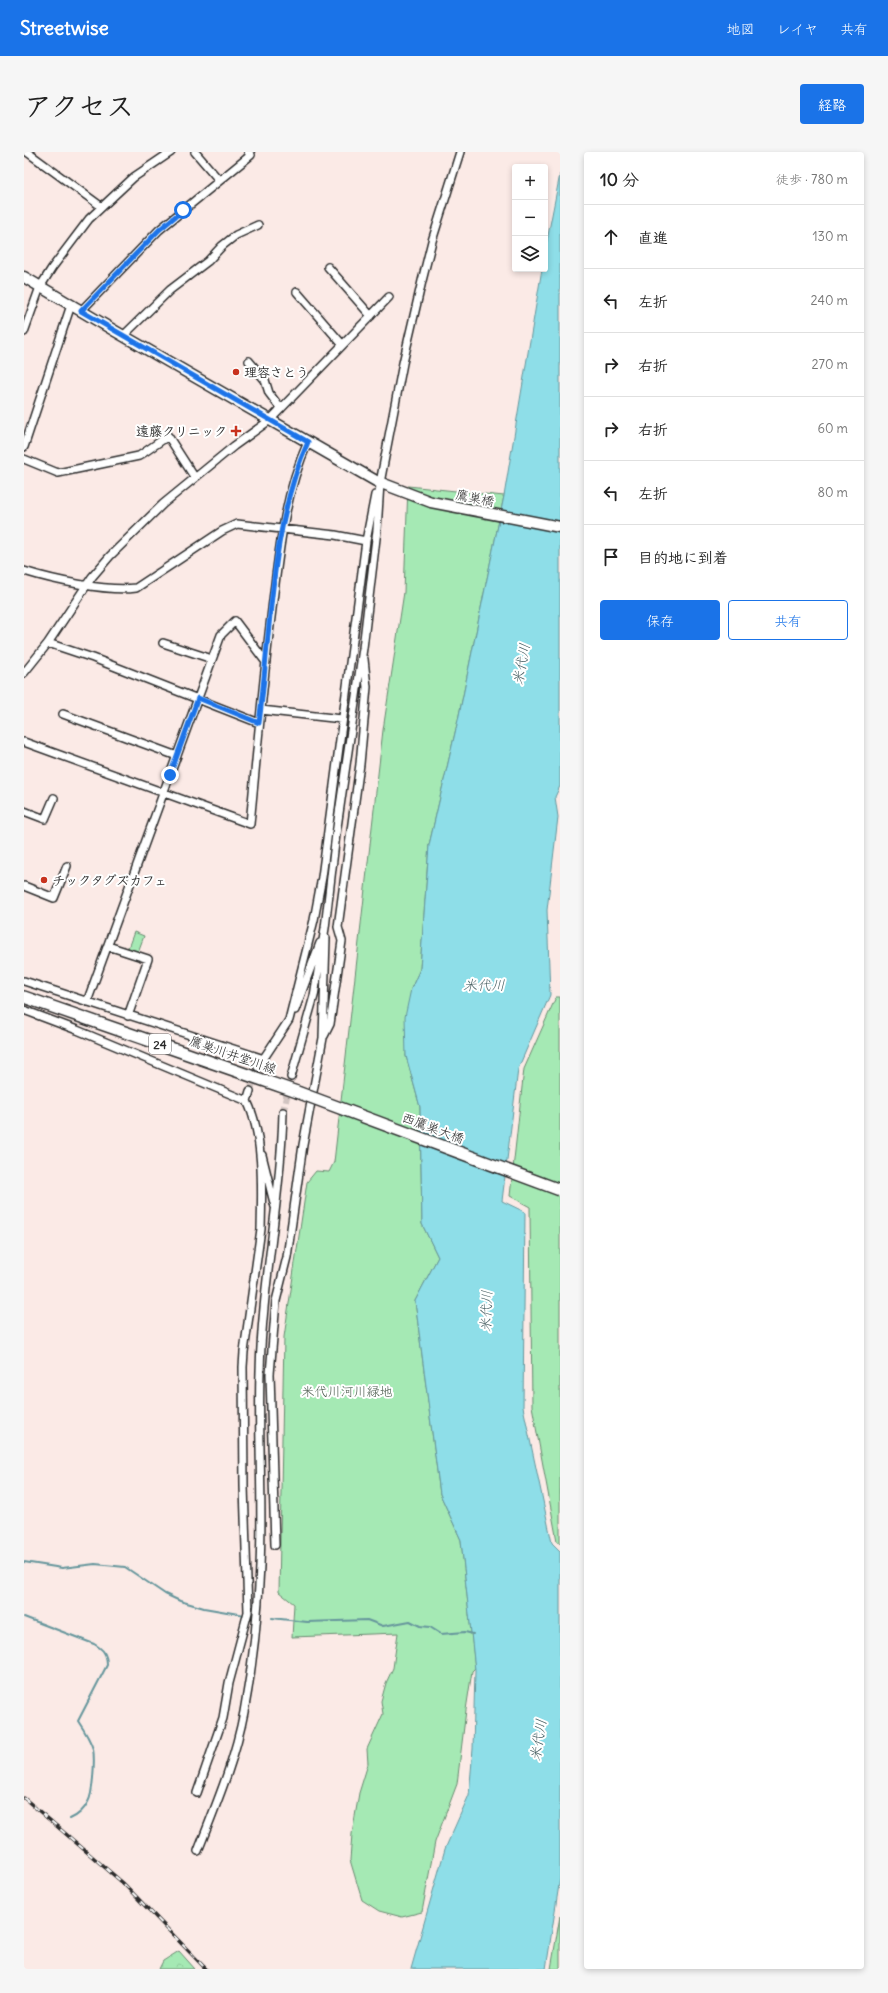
<!DOCTYPE html>
<html lang="ja">
<head>
<meta charset="utf-8">
<style>
	:root { --surface:#fff; --page:#f6f6f6; --text:#222; --muted:#767676; --line:#e0e0e0; --accent:#1a73e8 }
	body { margin:0; font-family:Delius,"Klee One",sans-serif; background:var(--page); color:var(--text) }
	.controls { position:absolute; right:12px; top:12px; display:grid; overflow:hidden; border-radius:4px; box-shadow:0 2px 6px #0003 }
	.controls button { width:36px; height:36px; display:grid; place-items:center; padding:0; border:0; border-bottom:1px solid var(--line); background:var(--surface); color:var(--text); font:20px sans-serif }
	.stop { position:absolute; width:12px; height:12px; margin:-9px; border:3px solid #1a73e8; border-radius:50%; background:#fff }
	.stop.end { background:#1a73e8; border-color:#fff; box-shadow:0 1px 4px #0008 }
	.list { margin:0; padding:0; list-style:none }
	h2 { display:flex; justify-content:space-between; align-items:center; height:52px; margin:0; padding:0 16px; font-size:17px }
	h2 small { font-size:13px; font-weight:400; color:var(--muted) }
	.list li { display:grid; grid-template-columns:26px 1fr auto; gap:12px; align-items:center; box-sizing:border-box; height:64px; padding:0 16px; border-top:1px solid var(--line) }
	.list b { display:block; font-size:15px; white-space:nowrap }
	.list em { font-size:13px; font-style:normal; color:var(--muted) }
	.actions { display:flex; gap:8px; padding:12px 16px }
	.actions a { flex:1; padding:9px 0; border:1px solid var(--accent); border-radius:4px; text-align:center; font-size:14px; color:var(--accent) }
	.actions .main { background:var(--accent); color:#fff }
	.icon { flex:none; width:22px; height:22px; fill:none; stroke:currentColor; stroke-width:2; stroke-linecap:round; stroke-linejoin:round }
	.map { position:relative; flex:none; width:536px; height:1817px; overflow:hidden; border-radius:4px }
	header { display:flex; align-items:center; gap:24px; box-sizing:border-box; height:56px; padding:0 20px; background:var(--accent); color:#fff }
	header strong { font-size:19px }
	nav { display:flex; gap:22px; margin-inline-start:auto; font-size:14px }
	.intro { display:flex; align-items:center; justify-content:space-between; box-sizing:border-box; height:96px; padding:0 24px }
	h1 { margin:0; font-size:28px }
	.button { padding:10px 18px; border-radius:4px; background:var(--accent); color:#fff; font-size:14px; font-weight:700 }
	main { display:flex; gap:24px; padding:0 24px }
	aside { flex:1; background:var(--surface); border-radius:4px; box-shadow:0 2px 6px #0003 }
	.map>svg:first-child { display:block }
</style>
</head>
<body>
<header>
<strong>Streetwise</strong>
<nav><a>地図</a><a>レイヤ</a><a>共有</a></nav>
</header>
<div class="intro"><h1>アクセス</h1><a class="button">経路</a></div>
<main>
<div class="map">
<svg width="536" height="1817" viewBox="0 0 536 1817">
	<defs>
		<pattern id="forest-crowns" width="20" height="18" patternUnits="userSpaceOnUse"><rect width="20" height="18" fill="#a5e9b4"/><path d="M2 6a3 3 0 1 1 6 0M12 15a3 3 0 1 1 6 0" fill="none" stroke="#8ec89b"/></pattern>
	</defs>
	<rect width="100%" height="100%" fill="#fbeae6"/>
	<filter id="ink" filterUnits="userSpaceOnUse"><feTurbulence type="fractalNoise" baseFrequency=".025" numOctaves="2"/><feDisplacementMap in="SourceGraphic" scale="8" xChannelSelector="R" yChannelSelector="G"/><feConvolveMatrix kernelMatrix="1 2 1 2 8 2 1 2 1" color-interpolation-filters="sRGB"/></filter>
	<g filter="url(#ink)">
		<path fill="#a5e9b4" stroke="#688a70" d="M384 334 480 344 434 568 405 693 396 817 387 837 382 904 396 955 398 1072 414 1105 391 1149 416 1342 437 1388 451 1516 448 1519 442 1558 433 1632 411 1690 398 1760 378 1765 355 1759 338 1748 326 1708 328 1682 335 1641 344 1612 343 1597 359 1562 357 1549 362 1531 369 1516 374 1481 268 1485 270 1452 255 1440 260 1185 283 1030 292 1019 305 1020 310 1010 359 578 380 440Z
			M110 780 120 784 114 800 104 796Z
			M532 845H536V1391L533 1389 508 1254 506 1055 486 1044 500 917Z
			M536 1764V1817H527Z"/>
		<path fill="url(#forest-crowns)" stroke="#688a70" d="M155 1799 171 1817H135L139 1809Z"/>
		<path fill="#8edee8" stroke="#66969c" d="M536 22V634L531 645 534 665 523 758 526 843 494 917 478 1049 501 1060 499 1255 528 1391 536 1399V1726L522 1817H387L421 1697 445 1643 449 1597 451 1518 437 1388 416 1342 391 1149 414 1105 398 1072 396 955 382 904 381 865 387 837 396 817 405 693 434 568 480 344 518 117H521V99Z"/>
		<g fill="none" stroke-linecap="round" stroke-linejoin="round">
			<path stroke="#66969c" stroke-width="2" d="M0 1410 38 1416 71 1412 101 1415 141 1442 156 1449 180 1456 220 1463
				M0 1465 70 1492C79 1497 83 1502 83 1513L54 1569C60 1578 66 1587 69 1597 71 1607 69 1642 64 1650 60 1658 53 1664 46 1667
				M248 1466 283 1470 343 1468 359 1474 386 1469 396 1474 406 1475 417 1482 441 1480 449 1482"/>
			<path stroke="#d1c4c1" stroke-width="7" stroke-dasharray="7 3.5" stroke-linecap="butt" d="M226 939 234 915
				M259 960 267 925"/>
			<defs>
				<path id="street" d="M3 0 78 55
					M171 0 195 28
					M304 115 347 164
					M273 140 318 192
					M57 159 135 78 227 3 224 0
					M0 180 16 135 28 116 65 67 110 25 147 0
					M99 184 146 138 184 109 198 94 212 83 234 73
					M225 209 241 228 245 241 257 257
					M0 295 47 153
					M0 307 34 321 115 304 144 284 171 326
					M0 419C29 428 83 440 112 436L198 379 213 372 311 383 342 389
					M24 491 69 506 235 571
					M139 491 188 507
					M0 521 24 491 68 425 86 404 139 352 210 294 246 268 365 145
					M237 558 318 567
					M39 562 153 604
					M0 590 226 672C233 600 239 529 248 457 255 400 260 343 284 290
					M0 659 21 667 30 646
					M0 734 30 746 43 714
					M84 794 124 807 104 864
					M0 829 240 907
					M63 850 197 483 211 469 241 509
					M0 858 53 878 223 949C240 983 238 1039 237 1077L220 1200 219 1215 220 1334 224 1460 205 1531 199 1566 173 1641
					M271 858 296 791
					M300 884 306 872 318 789 314 775 336 612 343 535 340 507
					M234 915 265 868 290 768 298 725 342 389 351 343
					M267 925 290 844 301 776 312 682 339 496 353 378 356 331 379 211 398 129 408 89 436 0
					M223 949 226 939
					M238 1003 251 1055
					M251 1393 246 1222 252 1149 263 1105 279 993 299 886 302 786
					M174 1699C192 1653 211 1608 220 1560 229 1512 234 1463 236 1414 239 1349 234 1284 236 1219 238 1132 257 1047 259 960"/>
				<path id="secondary" d="M0 125 91 179 352 329 407 350 536 375"/>
				<path id="primary" d="M0 845 273 940"/>
			</defs>
			<use href="#street" stroke="#2b2b2b" stroke-width="10"/>
			<use href="#secondary" stroke="#2b2b2b" stroke-width="13"/>
			<use href="#primary" stroke="#2b2b2b" stroke-width="14"/>
			<use href="#street" stroke="#fff" stroke-width="7"/>
			<use href="#secondary" stroke="#fff" stroke-width="10"/>
			<use href="#primary" stroke="#fff" stroke-width="11"/>
			<defs>
				<path id="rail" d="M0 1646 99 1731 182 1817"/>
			</defs>
			<use href="#rail" stroke="#2b2b2b" stroke-width="3.5"/>
			<use href="#rail" stroke="#fff" stroke-width="2" stroke-dasharray="6" stroke-linecap="butt"/>
			<defs>
				<path id="primary-bridge" d="M273 940 536 1038"/>
			</defs>
			<use href="#primary-bridge" stroke="#2b2b2b" stroke-width="14" stroke-linecap="butt"/>
			<use href="#primary-bridge" stroke="#fff" stroke-width="11"/>
		</g>
	</g>
	<g fill="none" stroke-linecap="round" stroke-linejoin="round" filter="url(#ink)">
		<path stroke="#1a73e8" stroke-width="5" d="M146 623 174 546 235 571C247 480 246 374 284 290L57 159 135 78 159 58"/>
	</g>
	<g fill="#c8321e" stroke="#fff" stroke-width="1.5">
		<circle cx="212" cy="220" r="4"/>
		<path d="M210 273h4v4h4v4h-4v4h-4v-4h-4v-4h4z"/>
		<circle cx="20" cy="728" r="4"/>
	</g>
	<g text-anchor="middle" dominant-baseline="central" stroke-width="4" stroke-linejoin="round" paint-order="stroke">
		<rect fill="#fff" stroke="#6b6b6b" stroke-width="1" x="125" y="882" width="22" height="20" rx="3"/>
		<g font-size="12" font-weight="bold" fill="#2b2b2b">
			<text x="136" y="892">24</text>
		</g>
		<g font-size="13" font-weight="bold" fill="#2b2b2b" stroke="#fff" text-anchor="start">
			<text x="220" y="220">理容さとう</text>
			<text x="203" y="279" text-anchor="end">遠藤クリニック</text>
			<text x="28" y="728">チックタグズカフェ</text>
		</g>
		<g font-size="13" fill="#2b2b2b" stroke="#fff">
			<text transform="translate(451 346) rotate(11)">鷹巣橋</text>
			<text transform="translate(209 903) rotate(19)">鷹巣川井堂川線</text>
			<text transform="translate(409 976) rotate(20)">西鷹巣大橋</text>
		</g>
		<g font-size="13" fill="#4a5a4d" stroke="#fff">
			<text x="323" y="1239">米代川河川緑地</text>
		</g>
		<g font-size="14" font-style="italic" fill="#496164" stroke="#fff">
			<text transform="translate(497 512) rotate(-80)">米代川</text>
			<text x="460" y="833">米代川</text>
			<text transform="translate(462 1159) rotate(-88)">米代川</text>
			<text transform="translate(514 1588) rotate(-81)">米代川</text>
		</g>
	</g>
</svg>
<div class="controls">
<button>+</button>
<button>−</button>
<button><svg class="icon" aria-label="layers" viewBox="0 0 24 24"><path d="M12 4l9 5-9 5-9-5zM3 14l9 5 9-5"/></svg></button>
</div>
<div class="stop" style="left:159px;top:58px"></div>
<div class="stop end" style="left:146px;top:623px"></div>
</div>
<aside>
<h2>10 分<small>徒歩 · 780 m</small></h2>
<ul class="list">
<li><svg class="icon" aria-label="ahead" viewBox="0 0 24 24"><path d="M12 20V5M6 11l6-6 6 6"/></svg><div><b>直進</b></div><em>130 m</em></li>
<li><svg class="icon" aria-label="left" viewBox="0 0 24 24"><path d="M17 20v-9H6M10 6l-5 5 5 5"/></svg><div><b>左折</b></div><em>240 m</em></li>
<li><svg class="icon" aria-label="right" viewBox="0 0 24 24"><path d="M7 20v-9h11M14 6l5 5-5 5"/></svg><div><b>右折</b></div><em>270 m</em></li>
<li><svg class="icon" aria-label="right" viewBox="0 0 24 24"><path d="M7 20v-9h11M14 6l5 5-5 5"/></svg><div><b>右折</b></div><em>60 m</em></li>
<li><svg class="icon" aria-label="left" viewBox="0 0 24 24"><path d="M17 20v-9H6M10 6l-5 5 5 5"/></svg><div><b>左折</b></div><em>80 m</em></li>
<li><svg class="icon" aria-label="arrive" viewBox="0 0 24 24"><path d="M6 21V4h12l-3 4 3 4H6"/></svg><div><b>目的地に到着</b></div></li>
</ul>
<div class="actions"><a class="main">保存</a><a>共有</a></div>
</aside>
</main>
</body>
</html>
